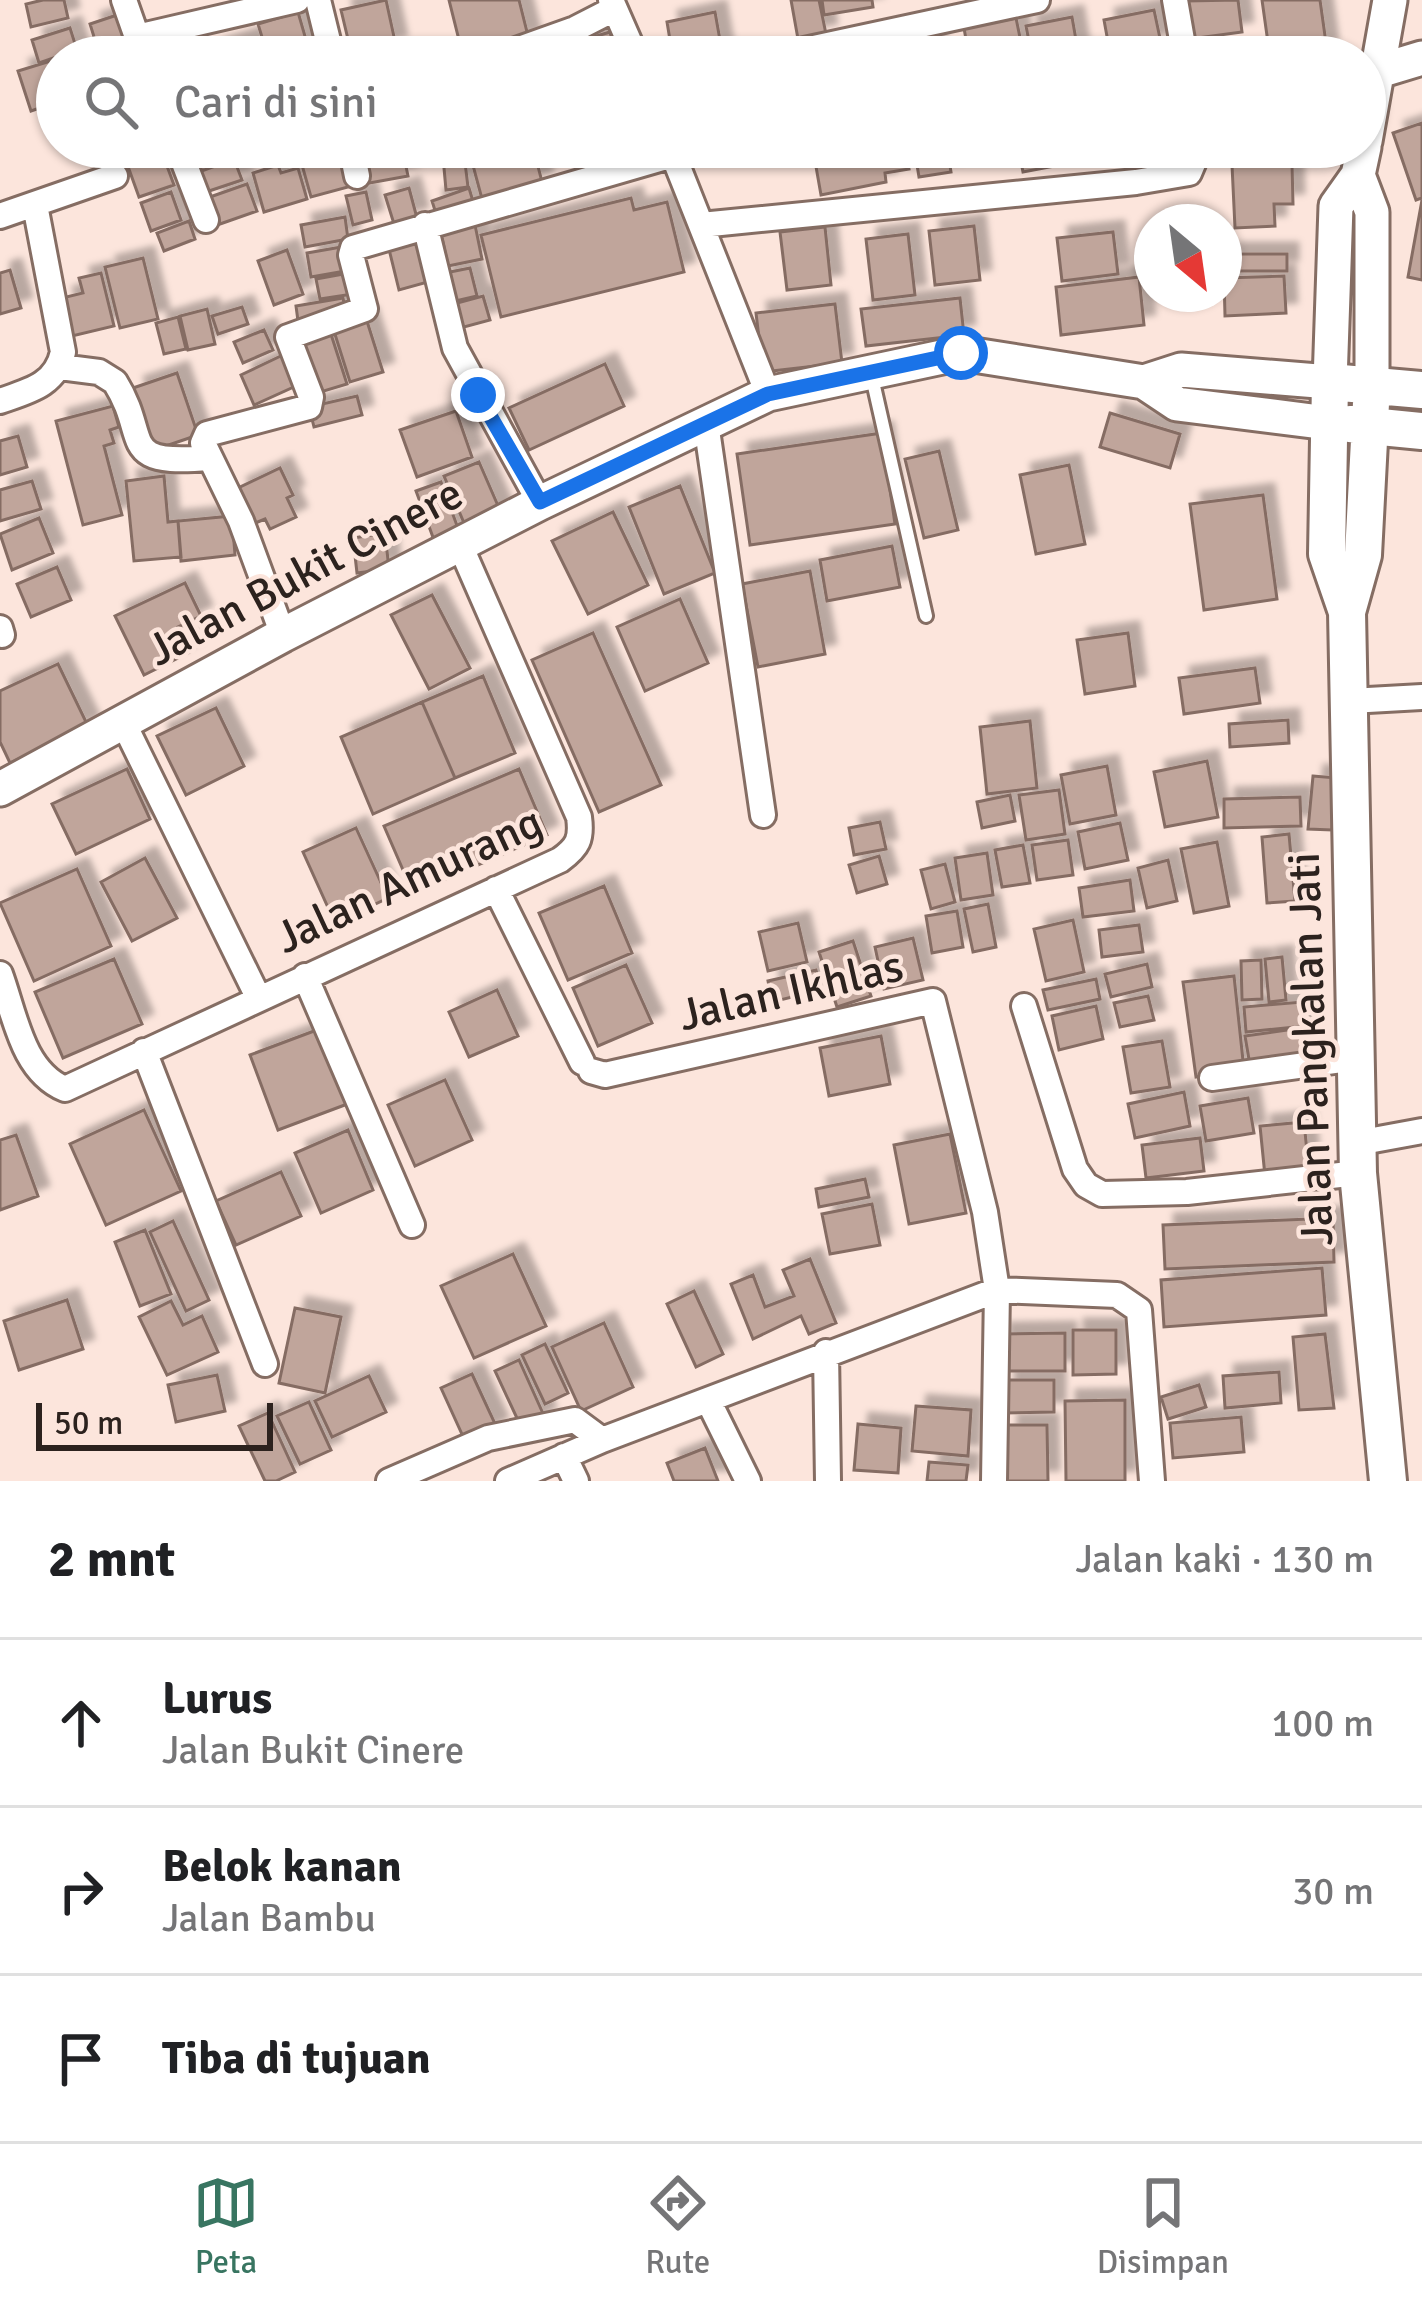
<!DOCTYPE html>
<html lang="id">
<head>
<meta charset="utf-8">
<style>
	:root { --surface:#fff; --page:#f6f6f6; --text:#202124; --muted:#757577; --line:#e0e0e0; --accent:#387561 }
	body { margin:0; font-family:Signika,sans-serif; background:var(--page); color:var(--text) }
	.compass { position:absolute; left:1134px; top:204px; width:108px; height:108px; border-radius:50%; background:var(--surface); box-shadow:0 3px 9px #0004; rotate:151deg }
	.scale { position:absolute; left:36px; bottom:30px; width:237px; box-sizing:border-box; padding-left:12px; border:6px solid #2c221e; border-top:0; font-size:33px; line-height:42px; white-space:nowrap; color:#2c221e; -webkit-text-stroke:9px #fce5dc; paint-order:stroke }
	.stop { position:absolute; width:36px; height:36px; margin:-27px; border:9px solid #1a73e8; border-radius:50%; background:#fff }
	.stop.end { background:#1a73e8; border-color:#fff; box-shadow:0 3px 12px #0008 }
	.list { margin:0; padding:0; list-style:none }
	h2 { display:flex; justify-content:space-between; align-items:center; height:156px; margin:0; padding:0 48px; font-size:51px }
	h2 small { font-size:39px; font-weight:400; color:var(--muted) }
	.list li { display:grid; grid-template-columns:78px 1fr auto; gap:36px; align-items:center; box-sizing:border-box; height:168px; padding:0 48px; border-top:3px solid var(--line) }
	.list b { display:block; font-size:45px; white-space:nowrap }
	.list p { margin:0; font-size:39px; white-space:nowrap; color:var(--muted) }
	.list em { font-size:39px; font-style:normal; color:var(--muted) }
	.icon { flex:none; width:66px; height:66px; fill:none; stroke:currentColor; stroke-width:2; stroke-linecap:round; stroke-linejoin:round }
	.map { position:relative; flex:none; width:1422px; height:1481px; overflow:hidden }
	.search { position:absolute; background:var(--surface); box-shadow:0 3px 9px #0004; left:36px; right:36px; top:36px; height:132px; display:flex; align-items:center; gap:30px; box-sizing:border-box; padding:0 42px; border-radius:66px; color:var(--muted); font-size:45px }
	.sheet { height:660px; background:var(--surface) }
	nav { display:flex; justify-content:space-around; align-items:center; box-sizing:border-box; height:168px; border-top:3px solid var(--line); background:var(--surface); font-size:33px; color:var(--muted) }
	nav a { display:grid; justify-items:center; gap:6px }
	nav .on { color:var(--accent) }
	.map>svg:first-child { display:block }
</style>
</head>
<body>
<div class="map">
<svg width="1422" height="1481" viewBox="0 0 1422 1481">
	<defs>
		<filter id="shadow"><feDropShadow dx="11" dy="-11" stdDeviation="3" flood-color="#0004"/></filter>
	</defs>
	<rect width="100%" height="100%" fill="#fce5dc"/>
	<path fill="#c0a59b" stroke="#856c63" stroke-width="3" filter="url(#shadow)" d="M43 0H64L68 18 31 27 26 4Z
		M386 0 396 46 352 56 341 10Z
		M449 0H519L529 40 463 56Z
		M791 0H819L826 34 798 39Z
		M822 0H872L873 7 824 15Z
		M1238 0 1242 32 1190 39 1185 1Z
		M1262 0H1320L1327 50 1270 57Z
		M1154 10 1161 43 1110 53 1104 20Z
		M298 12 311 57H268L258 24Z
		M715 12 723 57H664L661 42 670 40 667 22Z
		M117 15 127 44 99 53 90 24Z
		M1072 17 1079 57H1032L1026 26Z
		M1016 18 1024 57H969L964 28Z
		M70 28 77 50 39 63 32 40Z
		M610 32 617 57H557L554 49Z
		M251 38 257 57H215L213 50Z
		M933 39 936 57H878L876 49Z
		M57 59V102L31 111 18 71Z
		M1422 123V198L1416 200 1393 133Z
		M121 147H160L174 185 139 197Z
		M189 147H233L236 155 197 169Z
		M362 147H402L408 176 364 184Z
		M468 147H533L542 182 482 199Z
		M541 147H585L586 150 545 161Z
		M713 147H791V149L716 164Z
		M824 147H905L909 169 885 173 886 182 821 195 815 161 826 159Z
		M914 147H947L951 172 919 177Z
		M974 147H1011L1013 156 977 163Z
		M1018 147H1084L1086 160 1023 172Z
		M1135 147H1172L1174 156 1138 163Z
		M464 154 468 187 446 190 443 157Z
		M339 155 348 187 311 197 302 165Z
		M234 159 242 180 203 193 196 173Z
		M1292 163 1293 204H1274L1275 226 1235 228 1232 165Z
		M278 165 281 173 298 168 307 199 264 212 253 173Z
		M247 184 257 211 220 224 210 197Z
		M409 188 417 218 394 224 385 195Z
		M469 188 475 208 438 220 432 201Z
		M171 192 181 220 151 231 141 203Z
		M366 192 372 220 353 225 346 196Z
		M631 198 634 210 667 202 684 272 501 317 481 235Z
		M1422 200V280L1408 277Z
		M345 217 348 239 305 247 301 225Z
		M474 220 482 259 448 266 440 228Z
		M189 221 195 239 164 251 157 233Z
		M974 226 980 280 935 285 929 231Z
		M825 227 831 285 787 290 780 232Z
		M423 232 435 280 399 290 387 241Z
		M1113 232 1118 274 1062 281 1057 238Z
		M908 234 915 295 873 300 866 239Z
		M347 246 351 270 311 277 307 253Z
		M287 250 303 294 274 305 258 261Z
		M1228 254H1287V271H1228Z
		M143 258 158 319 120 328 105 267Z
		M470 268 477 296 447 303 440 274Z
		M10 270 21 308 0 314V273Z
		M101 273 114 326 72 336 62 298 83 293 79 278Z
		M349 273 353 294 320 299 316 279Z
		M1284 276 1286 313 1225 316 1224 278Z
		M1139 277 1144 325 1061 335 1056 287Z
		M483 296 490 320 453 330 446 306Z
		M343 298 346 312 298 321 296 306Z
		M960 298 964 335 866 346 861 309Z
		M835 304 842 363 763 372 756 313Z
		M242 307 248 324 218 334 212 316Z
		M207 309 215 344 188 350 180 316Z
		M178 317 186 349 164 354 156 323Z
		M366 318 383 372 350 382 333 328Z
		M329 328 347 384 314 394 296 339Z
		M264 330 273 350 243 363 234 342Z
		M285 354 298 385 254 405 241 375Z
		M605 364 624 406 529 450 509 408Z
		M177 373 198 435 154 450 133 388Z
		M357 396 362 415 314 427 309 407Z
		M113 406 119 427 110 430 114 443 104 446 122 515 83 525 56 421Z
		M456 411 472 457 417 477 400 430Z
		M1110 413 1180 434 1170 468 1100 447Z
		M882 433 895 524 750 545 737 454Z
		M18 436 27 467 0 475V441Z
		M939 451 958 530 924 538 905 459Z
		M479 462 502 515 467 530 444 476Z
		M1069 465 1085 544 1036 554 1020 475Z
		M280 468 293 495 287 498 296 517 270 529 265 519 253 524 236 489Z
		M164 476 168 522 178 521 181 557 134 561 126 481Z
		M32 481 41 509 0 521V490Z
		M441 482 459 531 434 540 416 491Z
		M680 486 715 573 664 594 629 507Z
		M1263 495 1277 599 1204 610 1190 504Z
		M613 512 648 585 588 614 552 541Z
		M232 516 235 555 181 561 178 521Z
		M39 518 53 553 12 570 0 534Z
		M385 533 389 569 357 573 353 538Z
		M892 546 900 587 827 601 820 560Z
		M57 567 71 600 31 617 17 584Z
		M810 571 825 654 758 667 742 584Z
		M185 583 201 616 178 627 190 652 144 675 115 616Z
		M432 595 470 668 429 689 391 615Z
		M680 599 708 663 645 691 617 627Z
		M593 633 661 785 599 812 532 660Z
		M1128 633 1135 686 1085 694 1077 640Z
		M58 664 88 726 10 763 0 742V691Z
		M1255 668 1260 703 1184 714 1179 678Z
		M483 676 515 753 455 778 422 702Z
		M422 702 455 778 373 814 341 737Z
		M216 708 244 766 186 795 157 736Z
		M1288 720 1289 743 1230 747 1229 724Z
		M1030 721 1037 788 987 794 980 727Z
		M1207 761 1218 817 1165 827 1154 772Z
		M1107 766 1116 815 1070 824 1061 775Z
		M127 769 150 819 76 854 52 804Z
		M519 769 547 835 413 893 384 826Z
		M1313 776 1337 778 1332 830 1308 829Z
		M1059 790 1065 834 1026 840 1019 795Z
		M1010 795 1015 821 982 828 977 802Z
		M1300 797 1301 826 1224 828V799Z
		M880 822 886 849 854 855 849 828Z
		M1120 823 1128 860 1085 869 1078 832Z
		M356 828 388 898 335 923 303 852Z
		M1289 834 1295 901 1267 903 1262 837Z
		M1068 840 1073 875 1037 880 1032 845Z
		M1217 842 1229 906 1194 913 1181 849Z
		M1023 845 1030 883 1002 887 995 850Z
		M987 853 993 895 961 900 955 858Z
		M879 856 887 884 857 893 849 865Z
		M145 858 177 918 132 941 101 882Z
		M1168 860 1177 901 1147 908 1138 868Z
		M945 864 955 902 931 909 921 870Z
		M77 869 111 946 34 981 0 903Z
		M1130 880 1134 911 1083 917 1079 888Z
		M604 886 632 953 568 980 539 913Z
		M988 904 996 947 973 952 964 909Z
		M957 911 963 947 932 953 926 916Z
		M1073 920 1084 972 1046 981 1034 929Z
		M798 923 807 962 768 971 759 932Z
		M1139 925 1143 952 1102 957 1099 930Z
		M913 938 923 980 884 989 875 947Z
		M853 941 871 996 837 1007 819 952Z
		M1282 957 1286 1000 1269 1002 1265 959Z
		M114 959 142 1024 63 1058 35 992Z
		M1261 960 1262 999 1242 1000 1241 961Z
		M1147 964 1152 987 1111 997 1105 974Z
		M626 965 652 1023 598 1046 573 988Z
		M816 970 821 990 772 1002 768 981Z
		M1234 976 1244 1070 1196 1077 1183 982Z
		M1096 979 1100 999 1048 1010 1043 990Z
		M497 990 518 1036 469 1057 449 1012Z
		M1148 996 1154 1020 1120 1027 1114 1003Z
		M1302 1002 1305 1026 1246 1032 1244 1007Z
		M1096 1006 1103 1039 1059 1050 1052 1016Z
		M322 1028 350 1103 278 1130 250 1055Z
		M1301 1028 1305 1063 1251 1071 1245 1036Z
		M881 1036 890 1084 829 1096 820 1048Z
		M1162 1041 1170 1087 1131 1093 1123 1047Z
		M445 1080 472 1140 415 1166 388 1105Z
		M1184 1092 1190 1126 1135 1138 1128 1104Z
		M1248 1098 1254 1133 1206 1141 1200 1106Z
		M144 1110 181 1191 106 1225 70 1144Z
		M1304 1122 1309 1171 1265 1176 1260 1126Z
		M348 1130 373 1190 321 1213 295 1153Z
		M950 1134 966 1213 909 1224 894 1145Z
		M16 1135 38 1196 0 1210V1140Z
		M1200 1138 1204 1171 1146 1178 1142 1145Z
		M281 1172 301 1216 236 1245 216 1201Z
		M865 1179 869 1197 819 1207 816 1189Z
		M872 1204 880 1245 830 1254 822 1214Z
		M1333 1218 1334 1262 1165 1269 1163 1225Z
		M173 1221 209 1300 186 1311 150 1232Z
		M145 1230 171 1294 140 1306 115 1242Z
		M513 1254 546 1326 474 1358 441 1286Z
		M810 1259 836 1323 809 1334 801 1316 753 1339 731 1284 753 1275 765 1307 794 1296 783 1270Z
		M1322 1268 1326 1315 1164 1327 1161 1280Z
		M694 1291 723 1354 696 1367 667 1304Z
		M67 1300 83 1349 19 1370 4 1321Z
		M171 1301 183 1325 202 1316 218 1352 167 1375 139 1317Z
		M295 1308 341 1317 325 1393 279 1383Z
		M604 1323 633 1387 581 1411 552 1347Z
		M1073 1330H1116V1374L1073 1375Z
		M1065 1333V1371H1000L999 1334Z
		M1325 1334 1334 1408 1299 1410 1293 1337Z
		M545 1344 568 1393 545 1404 522 1355Z
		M519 1360 545 1418 522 1429 495 1371Z
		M1279 1372 1281 1403 1225 1408 1223 1376Z
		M472 1374 497 1428 466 1443 441 1388Z
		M217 1375 225 1411 176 1422 168 1385Z
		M369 1376 386 1412 332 1437 315 1401Z
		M1004 1380H1054V1412L1005 1413Z
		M1199 1385 1206 1407 1168 1419 1161 1397Z
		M1125 1400V1481H1066L1065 1401Z
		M309 1402 331 1450 300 1464 277 1416Z
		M916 1406 971 1410 968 1456 912 1451Z
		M268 1413 295 1472 276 1481H265L239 1426Z
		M1241 1417 1244 1452 1173 1458 1170 1423Z
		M858 1424 901 1428 898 1473 854 1470Z
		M1007 1425H1047L1048 1481H1007Z
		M705 1448 718 1481H674L667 1463Z
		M929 1462 968 1465 966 1481H927Z"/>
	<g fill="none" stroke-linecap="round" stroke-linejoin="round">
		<defs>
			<path id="service" d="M871 373 926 616"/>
			<path id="minor" d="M124 0 144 57
				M318 0 332 57
				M611 0 636 57
				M1175 0 1185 57
				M137 37 297 0
				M497 57 575 29 614 9
				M772 57 1037 0
				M178 147 206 220
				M351 147 357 176
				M670 147 768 394
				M0 216 115 176
				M425 225 455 348 540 503
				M701 225 1136 182 1189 173 1200 147
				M60 367 99 372 115 382C151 439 115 466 209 458
				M0 401C29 391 56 385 63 352L35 205
				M706 423 763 815
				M0 628 2 635
				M283 635 241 521 203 443 207 434 309 407 311 397 288 337 365 309 351 255 353 248 673 155
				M1350 701 1422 697
				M123 722 258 997
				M496 889 582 1062
				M0 974C15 1015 22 1071 65 1089L560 860C578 847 582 839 579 817L460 545
				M305 976 412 1225
				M1024 1006 1075 1169 1086 1185 1102 1194 1187 1192 1358 1173
				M144 1051 265 1364
				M591 1071 605 1075 933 1001 985 1212 997 1290 994 1481
				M1212 1078 1356 1058
				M1357 1143 1422 1131
				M826 1352 828 1481
				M708 1400 748 1481
				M564 1456 576 1481
				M389 1481 488 1438 575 1420 602 1440 997 1290 1117 1295 1139 1310 1152 1481
				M508 1481 602 1440"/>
			<path id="tertiary" d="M1379 71 1422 58
				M1365 141 1390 0
				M1358 175 1372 212V384
				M1144 382 1177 404 1328 423
				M0 789 283 635 540 503 768 394 961 353 1144 382 1181 370 1330 382 1336 206 1358 175 1364 147"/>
			<path id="secondary" d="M1350 424 1422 431
				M1347 612 1363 555 1372 384
				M1388 1481 1358 1173 1347 612 1327 554 1330 382 1422 390"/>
		</defs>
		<use href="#service" stroke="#856d63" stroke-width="18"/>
		<use href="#minor" stroke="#856d63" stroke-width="30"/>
		<use href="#tertiary" stroke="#856d63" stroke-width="39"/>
		<use href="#secondary" stroke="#856d63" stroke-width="42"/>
		<use href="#service" stroke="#fff" stroke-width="12"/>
		<use href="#minor" stroke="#fff" stroke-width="24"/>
		<use href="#tertiary" stroke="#fff" stroke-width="33"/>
		<use href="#secondary" stroke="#fff" stroke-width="36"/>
	</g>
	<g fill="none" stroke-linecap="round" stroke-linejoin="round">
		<path stroke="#1a73e8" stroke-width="15" d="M478 395 540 502 768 394 961 353"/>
	</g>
	<g text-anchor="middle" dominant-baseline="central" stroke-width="9" stroke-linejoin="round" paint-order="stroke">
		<g font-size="45" fill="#2c221e" stroke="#fce5dc">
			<text transform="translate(305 572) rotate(-28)">Jalan Bukit Cinere</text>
			<text transform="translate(409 880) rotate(-25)">Jalan Amurang</text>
			<text transform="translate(791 991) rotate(-13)">Jalan Ikhlas</text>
			<text transform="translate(1311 1049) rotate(-92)">Jalan Pangkalan Jati</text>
		</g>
	</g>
</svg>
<svg class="compass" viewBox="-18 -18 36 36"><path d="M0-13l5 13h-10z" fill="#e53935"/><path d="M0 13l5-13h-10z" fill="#757577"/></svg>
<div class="scale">50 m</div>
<div class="stop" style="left:961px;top:353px"></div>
<div class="stop end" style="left:478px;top:395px"></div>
<div class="search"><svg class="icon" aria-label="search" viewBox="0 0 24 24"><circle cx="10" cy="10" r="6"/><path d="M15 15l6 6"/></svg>Cari di sini</div>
</div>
<section class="sheet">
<h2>2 mnt<small>Jalan kaki · 130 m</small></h2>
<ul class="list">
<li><svg class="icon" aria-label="ahead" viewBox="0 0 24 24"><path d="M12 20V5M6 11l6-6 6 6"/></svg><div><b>Lurus</b><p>Jalan Bukit Cinere</p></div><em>100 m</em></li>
<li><svg class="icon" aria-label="right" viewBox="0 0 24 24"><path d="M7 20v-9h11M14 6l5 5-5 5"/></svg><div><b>Belok kanan</b><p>Jalan Bambu</p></div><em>30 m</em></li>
<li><svg class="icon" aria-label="arrive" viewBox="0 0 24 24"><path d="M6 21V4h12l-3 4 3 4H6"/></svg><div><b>Tiba di tujuan</b></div></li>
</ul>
</section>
<nav>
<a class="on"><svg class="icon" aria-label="map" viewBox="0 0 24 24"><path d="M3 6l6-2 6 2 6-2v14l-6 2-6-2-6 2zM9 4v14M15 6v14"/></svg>Peta</a>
<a><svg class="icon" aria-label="directions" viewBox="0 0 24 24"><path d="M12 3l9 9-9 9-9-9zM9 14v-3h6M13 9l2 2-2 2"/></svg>Rute</a>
<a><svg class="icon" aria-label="saved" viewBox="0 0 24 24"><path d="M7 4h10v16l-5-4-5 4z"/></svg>Disimpan</a>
</nav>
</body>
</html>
